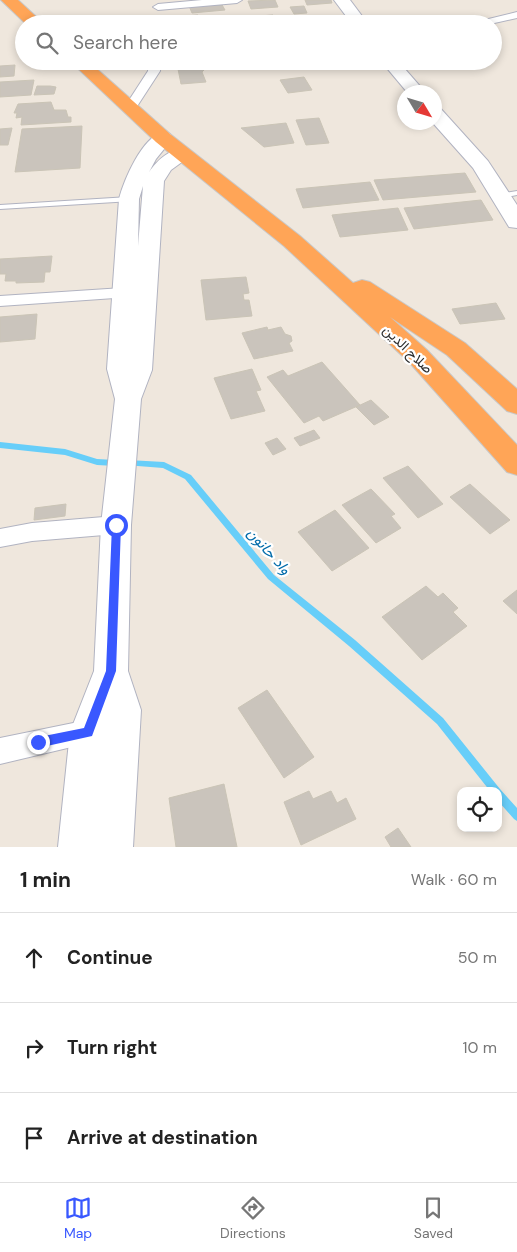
<!DOCTYPE html>
<html lang="en">
<head>
<meta charset="utf-8">
<style>
	:root { --surface:#fff; --page:#f6f6f6; --text:#222; --muted:#767676; --line:#e0e0e0; --accent:#3958ff }
	body { margin:0; font-family:"DM Sans",Vazirmatn,sans-serif; background:var(--page); color:var(--text) }
	.controls { position:absolute; right:15px; bottom:15px; display:grid; overflow:hidden; border-radius:10px; box-shadow:0 2px 8px #0003 }
	.controls button { width:45px; height:45px; display:grid; place-items:center; padding:0; border:0; border-bottom:1px solid var(--line); background:var(--surface); color:var(--text); font:25px sans-serif }
	.compass { position:absolute; left:397px; top:85px; width:45px; height:45px; border-radius:50%; background:var(--surface); box-shadow:0 2px 8px #0003; rotate:128deg }
	.stop { position:absolute; width:15px; height:15px; margin:-11px; border:4px solid #3958ff; border-radius:50%; background:#fff }
	.stop.end { background:#3958ff; border-color:#fff; box-shadow:0 1px 5px #0008 }
	.list { margin:0; padding:0; list-style:none }
	h2 { display:flex; justify-content:space-between; align-items:center; height:65px; margin:0; padding:0 20px; font-size:21px }
	h2 small { font-size:16px; font-weight:400; color:var(--muted) }
	.list li { display:grid; grid-template-columns:32px 1fr auto; gap:15px; align-items:center; box-sizing:border-box; height:90px; padding:0 20px; border-top:1px solid var(--line) }
	.list b { display:block; font-size:19px; white-space:nowrap }
	.list em { font-size:16px; font-style:normal; color:var(--muted) }
	.icon { flex:none; width:28px; height:28px; fill:none; stroke:currentColor; stroke-width:2; stroke-linecap:round; stroke-linejoin:round }
	.map { position:relative; flex:none; width:517px; height:847px; overflow:hidden }
	.search { position:absolute; background:var(--surface); box-shadow:0 2px 8px #0003; left:15px; right:15px; top:15px; height:55px; display:flex; align-items:center; gap:12px; box-sizing:border-box; padding:0 18px; border-radius:28px; color:var(--muted); font-size:19px }
	.sheet { height:335px; background:var(--surface) }
	nav { display:flex; justify-content:space-around; align-items:center; box-sizing:border-box; height:70px; border-top:1px solid var(--line); background:var(--surface); font-size:14px; color:var(--muted) }
	nav a { display:grid; justify-items:center; gap:2px }
	nav .on { color:var(--accent) }
	.map>svg:first-child { display:block }
</style>
</head>
<body>
<div class="map">
<svg width="517" height="847" viewBox="0 0 517 847">
	<rect width="100%" height="100%" fill="#efe7dd"/>
	<g fill="none" stroke-linecap="round" stroke-linejoin="round">
		<path fill="#67cef9" fill-rule="evenodd" d="M0 442 65 449 97 459 115 460 118 461 119 463 118 465 115 466 97 465 65 455 0 448Z
			M128 460 164 462 191 475 274 575 355 640 443 718 500 789 517 808V821L514 819 498 801V791H490L437 724 349 646 268 579 185 479 163 468 125 465 124 463 125 461Z"/>
	</g>
	<path fill="#cac4bc" stroke="#cac4b6" d="M275 0 278 7 251 9 248 1Z
		M305 0H331L332 3 307 5Z
		M221 3 225 10 192 13 189 6Z
		M304 6 307 13 294 14 290 7Z
		M198 15 201 22 175 24 173 17Z
		M273 15 276 20 261 21 259 16Z
		M343 16 347 24H314L311 19Z
		M15 65 14 76 0 77V66Z
		M200 67 205 69 202 72 206 82 181 84 178 69Z
		M304 77 312 90 288 93 280 80Z
		M34 80 31 95 0 97V82Z
		M37 86H50L56 87 54 94 34 95Z
		M51 102 54 110H66L68 117H71V122L21 125 22 117 16 118 17 113H14L18 104Z
		M319 118 329 143 306 145 296 120Z
		M286 123 294 143 264 147 241 128Z
		M82 126 80 168 15 172 22 129Z
		M12 128 8 145H0V129Z
		M465 173 476 192 383 200 374 180Z
		M370 182 379 200 303 208 296 189Z
		M481 200 493 220 414 229 404 208Z
		M398 208 408 230 340 237 332 215Z
		M52 256 50 272H45L44 282 16 283V281H5L6 274H0V259Z
		M246 277 249 293 243 294 244 300H249L252 316 206 320 201 280Z
		M496 303 505 319 460 324 452 309Z
		M37 314 35 339 0 342V317Z
		M267 327 268 330 281 327 285 334 291 336 292 341 289 343 293 351 254 359 242 333Z
		M322 362 360 405 323 421 319 416 304 423 267 377 283 370 288 376Z
		M252 369 261 390 256 391 265 411 231 419 214 378Z
		M371 400 389 417 374 425 356 407Z
		M314 430 320 438 300 446 294 438Z
		M277 438 286 449 273 455 265 443Z
		M408 466 443 504 418 518 383 478Z
		M470 484 510 520 490 534 450 497Z
		M371 489 395 514 391 516 401 528 376 543 342 505Z
		M66 504 65 516 34 520 35 508Z
		M335 510 369 548 332 571 298 532Z
		M426 586 438 597 443 593 458 608 453 612 467 626 422 660 382 617Z
		M517 590V614L503 601Z
		M267 690 314 757 284 778 238 708Z
		M224 784 237 847H176L169 798Z
		M309 791 313 799 331 791 337 803 346 798 356 819 301 845 284 802Z
		M398 828 411 847H391L385 837Z"/>
	<g fill="none" stroke-linecap="round" stroke-linejoin="round">
		<defs>
			<path id="lane" d="M517 191V195L501 198 497 196 498 194Z
				M129 197H132V201L0 209V205Z"/>
			<path id="street" d="M202 0H242L237 3 158 10 153 7 158 4Z
				M517 12V18L490 24H468Z
				M149 61H161L160 71 134 111H126L124 108 148 71Z
				M123 288 129 289 131 293 129 297 0 306V296Z
				M116 516 123 519 126 525 123 531 116 534 32 541 0 547V529L32 523Z
				M88 720 97 723 100 732 97 741 0 764V738Z"/>
			<path id="secondary" d="M334 0H350L368 24H352Z
				M381 61H398L425 92H407Z
				M434 108 441 109 488 161 517 205V228L509 227 473 168 432 122H434Z
				M163 132 170 134 173 138 156 159 148 174C156 161 172 145 190 150L193 154 171 170 164 181 152 370 141 399 131 525 128 671 141 710 133 847H58L70 732 94 671 101 525 115 399 107 369 119 199C124 180 142 137 163 132ZM143 186 138 246 139 199Z"/>
			<path id="highway" d="M1 0H18L44 24H26Z
				M70 61H88L170 134 300 236 353 283 362 280 370 282 465 343 517 389V414L507 411 447 355 390 317 427 350 517 445V475L507 472 409 362 284 246 156 142Z"/>
		</defs>
		<use href="#lane" stroke="#b1b3c1" stroke-width="2"/>
		<use href="#street" stroke="#b1b3c1" stroke-width="2"/>
		<use href="#secondary" stroke="#b1b3c1" stroke-width="2"/>
		<use href="#highway" stroke="#c8c8c8" stroke-width="2"/>
		<use href="#lane" fill="#fff" fill-rule="evenodd"/>
		<use href="#street" fill="#fff" fill-rule="evenodd"/>
		<use href="#secondary" fill="#fff" fill-rule="evenodd"/>
		<use href="#highway" fill="#ffa557" fill-rule="evenodd"/>
	</g>
	<path fill="#3958ff" d="M116 521 121 525 116 671 92 736 38 748 34 746V738L84 728 106 671 112 525Z"/>
	<g text-anchor="middle" dominant-baseline="central" stroke-width="4.5" stroke-linejoin="round" paint-order="stroke">
		<g font-size="14" fill="#2c2c2c" stroke="#fff">
			<text transform="translate(408 349) rotate(44)">صلاح الدين</text>
		</g>
		<g font-size="15" font-style="italic" fill="#016baa" stroke="#fff">
			<text transform="translate(269 551) rotate(48)">واد حانون</text>
		</g>
	</g>
</svg>
<div class="controls">
<button><svg class="icon" aria-label="locate" viewBox="0 0 24 24"><circle cx="12" cy="12" r="6"/><path d="M12 2v4M12 18v4M2 12h4M18 12h4"/></svg></button>
</div>
<svg class="compass" viewBox="-18 -18 36 36"><path d="M0-13l5 13h-10z" fill="#e53935"/><path d="M0 13l5-13h-10z" fill="#767676"/></svg>
<div class="stop" style="left:116px;top:525px"></div>
<div class="stop end" style="left:38px;top:742px"></div>
<div class="search"><svg class="icon" aria-label="search" viewBox="0 0 24 24"><circle cx="10" cy="10" r="6"/><path d="M15 15l6 6"/></svg>Search here</div>
</div>
<section class="sheet">
<h2>1 min<small>Walk · 60 m</small></h2>
<ul class="list">
<li><svg class="icon" aria-label="ahead" viewBox="0 0 24 24"><path d="M12 20V5M6 11l6-6 6 6"/></svg><div><b>Continue</b></div><em>50 m</em></li>
<li><svg class="icon" aria-label="right" viewBox="0 0 24 24"><path d="M7 20v-9h11M14 6l5 5-5 5"/></svg><div><b>Turn right</b></div><em>10 m</em></li>
<li><svg class="icon" aria-label="arrive" viewBox="0 0 24 24"><path d="M6 21V4h12l-3 4 3 4H6"/></svg><div><b>Arrive at destination</b></div></li>
</ul>
</section>
<nav>
<a class="on"><svg class="icon" aria-label="map" viewBox="0 0 24 24"><path d="M3 6l6-2 6 2 6-2v14l-6 2-6-2-6 2zM9 4v14M15 6v14"/></svg>Map</a>
<a><svg class="icon" aria-label="directions" viewBox="0 0 24 24"><path d="M12 3l9 9-9 9-9-9zM9 14v-3h6M13 9l2 2-2 2"/></svg>Directions</a>
<a><svg class="icon" aria-label="saved" viewBox="0 0 24 24"><path d="M7 4h10v16l-5-4-5 4z"/></svg>Saved</a>
</nav>
</body>
</html>
